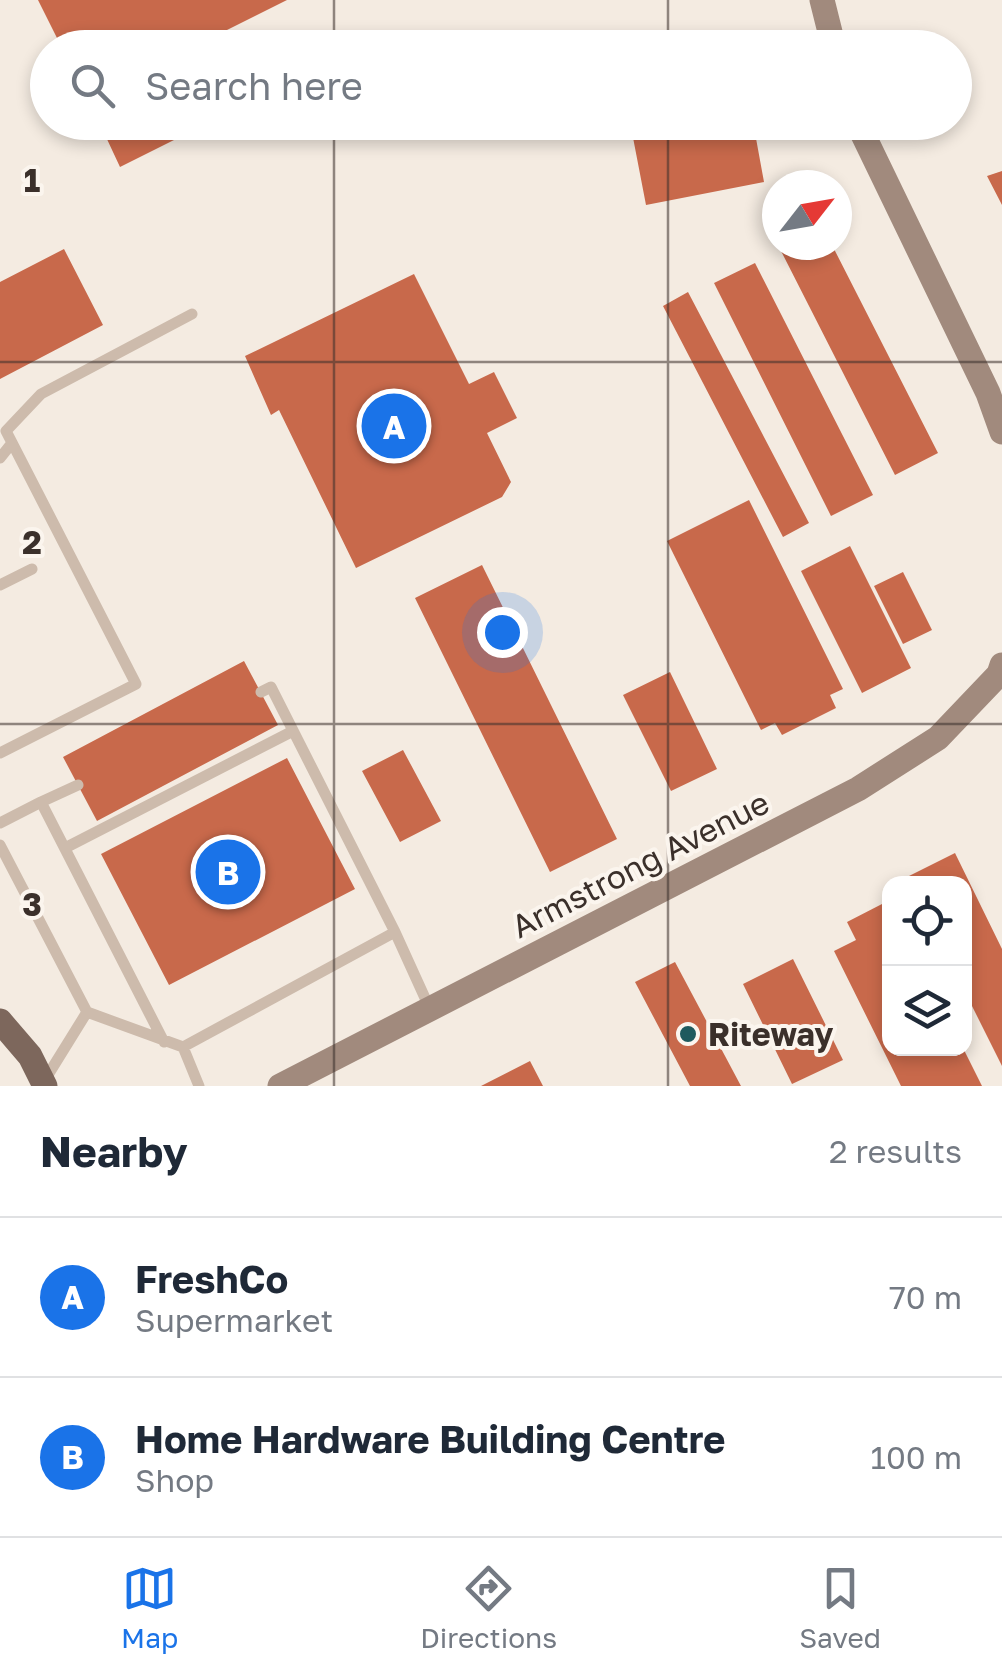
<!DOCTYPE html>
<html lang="en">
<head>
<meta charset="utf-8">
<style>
	:root { --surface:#fff; --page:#f6f6f7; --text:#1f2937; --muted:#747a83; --line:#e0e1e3; --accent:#1a73e8 }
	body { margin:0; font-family:"Golos Text",sans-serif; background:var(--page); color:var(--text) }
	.controls { position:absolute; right:30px; bottom:30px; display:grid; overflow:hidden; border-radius:20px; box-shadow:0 5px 15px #0003 }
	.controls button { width:90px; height:90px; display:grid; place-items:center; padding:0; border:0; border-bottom:2px solid var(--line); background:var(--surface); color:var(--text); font:50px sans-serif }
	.compass { position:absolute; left:762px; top:170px; width:90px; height:90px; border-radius:50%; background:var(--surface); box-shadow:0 5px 15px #0003; rotate:59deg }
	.you { position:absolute; left:502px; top:632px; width:35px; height:35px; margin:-25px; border:8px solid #fff; border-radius:50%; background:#1a73e8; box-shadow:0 0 0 15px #1a73e833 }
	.badge { display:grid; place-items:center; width:65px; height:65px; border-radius:50%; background:var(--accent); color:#fff; font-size:32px; font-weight:700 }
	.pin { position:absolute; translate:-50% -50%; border:5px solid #fff; box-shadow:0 2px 10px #0006 }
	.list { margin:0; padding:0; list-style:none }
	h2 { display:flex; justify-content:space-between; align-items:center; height:130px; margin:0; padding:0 40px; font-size:42px }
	h2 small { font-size:32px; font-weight:400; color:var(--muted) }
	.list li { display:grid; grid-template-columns:65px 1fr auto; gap:30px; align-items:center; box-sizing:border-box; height:160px; padding:0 40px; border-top:2px solid var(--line) }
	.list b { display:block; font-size:38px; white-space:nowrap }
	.list p { margin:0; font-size:32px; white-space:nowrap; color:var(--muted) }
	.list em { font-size:32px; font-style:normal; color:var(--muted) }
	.icon { flex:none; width:55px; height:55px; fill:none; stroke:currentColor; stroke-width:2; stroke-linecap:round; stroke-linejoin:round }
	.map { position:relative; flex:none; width:1002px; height:1086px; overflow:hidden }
	.search { position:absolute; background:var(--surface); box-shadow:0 5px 15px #0003; left:30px; right:30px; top:30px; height:110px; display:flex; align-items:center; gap:25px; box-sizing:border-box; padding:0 35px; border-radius:55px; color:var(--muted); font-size:38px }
	.sheet { height:450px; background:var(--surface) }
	nav { display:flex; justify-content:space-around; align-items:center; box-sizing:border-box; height:140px; border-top:2px solid var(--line); background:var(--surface); font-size:28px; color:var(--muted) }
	nav a { display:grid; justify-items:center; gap:5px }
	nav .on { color:var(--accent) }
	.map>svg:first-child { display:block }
</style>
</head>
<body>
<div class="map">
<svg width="1002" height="1086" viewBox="0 0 1002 1086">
	<rect width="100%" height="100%" fill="#f4ebe1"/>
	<path fill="#c8694b" d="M38 0H287L191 48H62Z
		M99 122H210L120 167Z
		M630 122H753L764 182 646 205Z
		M1002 171V205L987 176Z
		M787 245H832L938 453 895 475 780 249Z
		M64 249 103 325 0 379V282Z
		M755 263 873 495 831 516 714 283Z
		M414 274 469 384 494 372 517 418 487 433 511 482 502 497 356 568 279 410 271 415 245 356Z
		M688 292 809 523 783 537 663 306Z
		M749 500 843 689 830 695 836 708 782 735 775 723 761 730 667 541Z
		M850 546 911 668 862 693 801 571Z
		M482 565 617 839 550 872 415 598Z
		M903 572 932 630 903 644 874 586Z
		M244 661 278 725 97 821 63 757Z
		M670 672 717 769 671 791 623 695Z
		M403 750 441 821 400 842 362 771Z
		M287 758 355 889 169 985 101 854Z
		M955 853 1002 949V1066L964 990V884H912L909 876Z
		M882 904 890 920V1048H963L982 1086H901L834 951 856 940 847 922Z
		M793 959 843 1060 792 1084 743 984Z
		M675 962 741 1086H690L635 982Z
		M530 1061 543 1086H481Z"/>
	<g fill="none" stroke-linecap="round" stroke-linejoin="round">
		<path stroke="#cdbbac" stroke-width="11" d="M0 458 12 443
			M0 585 32 569
			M261 692 271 687 395 932
			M0 753 136 684 6 431 41 394 192 314
			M41 802 78 785
			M0 823 41 802 164 1042
			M0 845 87 1012 183 1047 395 932 430 1009
			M65 848 293 731
			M183 1047 199 1086
			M43 1083 87 1012"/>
		<path stroke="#a18a7d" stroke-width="25" d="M822 0 834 48
			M857 122 988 393 1002 432
			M280 1086 858 789 938 738 999 674 1002 665"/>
		<path stroke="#7d675c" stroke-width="25" d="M0 1021 30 1056 45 1086"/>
	</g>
	<path fill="none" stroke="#3b302b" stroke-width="2.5" stroke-opacity="0.55" d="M334 0V48M668 0V48M334 122V1086M668 122V1086M0 362H1002M0 724H1002"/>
	<circle fill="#1f5a5e" stroke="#fbf5ee" stroke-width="4" cx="688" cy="1034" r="10"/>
	<g text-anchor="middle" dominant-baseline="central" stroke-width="8" stroke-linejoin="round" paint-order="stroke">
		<g font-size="32" fill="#3b302b" stroke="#fbf5ee">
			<text transform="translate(640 864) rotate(-27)">Armstrong Avenue</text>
		</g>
		<g font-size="32" font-weight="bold" fill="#3b302b" stroke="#fbf5ee" text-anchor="start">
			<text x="708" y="1034">Riteway</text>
		</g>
	</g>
	<g font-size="32" text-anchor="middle" font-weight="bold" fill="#3b302b" stroke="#fbf5ee" stroke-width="8" stroke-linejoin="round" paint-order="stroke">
		<text x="32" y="192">1</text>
		<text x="32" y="554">2</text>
		<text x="32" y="916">3</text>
	</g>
</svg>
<div class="controls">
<button><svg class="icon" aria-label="locate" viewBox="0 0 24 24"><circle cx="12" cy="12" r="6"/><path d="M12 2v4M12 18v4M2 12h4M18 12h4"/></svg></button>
<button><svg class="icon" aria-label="layers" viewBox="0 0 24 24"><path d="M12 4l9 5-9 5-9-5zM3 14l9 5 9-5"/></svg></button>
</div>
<svg class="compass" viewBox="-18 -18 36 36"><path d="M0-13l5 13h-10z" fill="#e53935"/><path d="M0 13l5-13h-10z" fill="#747a83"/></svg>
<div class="you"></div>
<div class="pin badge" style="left:394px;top:426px">A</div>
<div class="pin badge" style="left:228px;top:872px">B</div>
<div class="search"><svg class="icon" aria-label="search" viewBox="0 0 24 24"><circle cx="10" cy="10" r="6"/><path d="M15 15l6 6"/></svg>Search here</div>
</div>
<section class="sheet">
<h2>Nearby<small>2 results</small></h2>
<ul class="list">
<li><span class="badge">A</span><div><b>FreshCo</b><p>Supermarket</p></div><em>70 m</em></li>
<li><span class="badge">B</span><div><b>Home Hardware Building Centre</b><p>Shop</p></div><em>100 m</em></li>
</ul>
</section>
<nav>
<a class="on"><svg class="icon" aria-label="map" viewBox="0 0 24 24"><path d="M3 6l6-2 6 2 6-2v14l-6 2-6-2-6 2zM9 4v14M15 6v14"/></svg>Map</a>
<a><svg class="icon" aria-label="directions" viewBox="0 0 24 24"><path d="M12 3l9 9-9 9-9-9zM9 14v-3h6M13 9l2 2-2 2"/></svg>Directions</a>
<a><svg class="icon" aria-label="saved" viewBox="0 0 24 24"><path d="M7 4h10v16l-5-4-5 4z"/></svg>Saved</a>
</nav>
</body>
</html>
